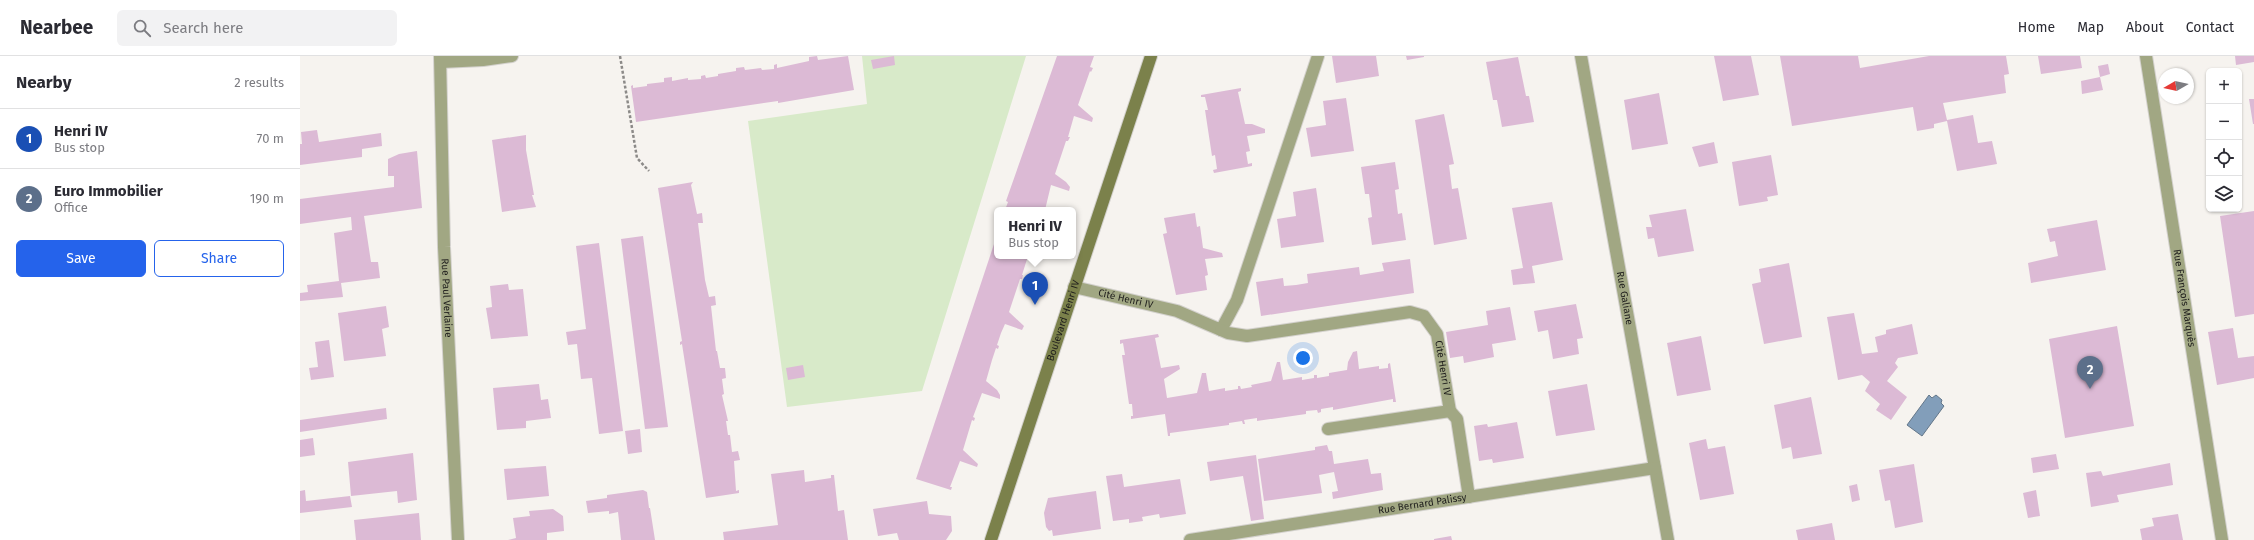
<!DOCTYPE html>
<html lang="en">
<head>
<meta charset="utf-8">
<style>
	:root { --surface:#fff; --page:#f2f2f3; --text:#2b2b33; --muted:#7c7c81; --line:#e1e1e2; --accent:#2563eb }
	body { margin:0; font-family:"Fira Sans",sans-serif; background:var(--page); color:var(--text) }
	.controls { position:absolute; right:12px; top:12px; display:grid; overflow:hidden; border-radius:6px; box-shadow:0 1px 3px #0004 }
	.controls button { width:36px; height:36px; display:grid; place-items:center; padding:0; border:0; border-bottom:1px solid var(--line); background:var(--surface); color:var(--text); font:20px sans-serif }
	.compass { position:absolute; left:1858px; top:12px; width:36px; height:36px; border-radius:50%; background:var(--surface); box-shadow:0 1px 3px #0004; rotate:261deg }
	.you { position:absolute; left:1003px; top:302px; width:14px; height:14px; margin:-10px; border:3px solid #fff; border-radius:50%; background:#1a73e8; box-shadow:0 0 0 6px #1a73e833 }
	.badge { display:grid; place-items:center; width:26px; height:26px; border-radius:50%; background:var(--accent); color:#fff; font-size:13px; font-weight:700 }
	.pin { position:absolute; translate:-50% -33px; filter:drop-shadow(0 1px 2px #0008) }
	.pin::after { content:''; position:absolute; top:21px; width:14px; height:12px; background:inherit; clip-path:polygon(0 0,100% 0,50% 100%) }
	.popup { position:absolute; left:694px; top:151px; width:82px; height:52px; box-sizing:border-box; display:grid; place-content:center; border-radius:6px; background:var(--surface); filter:drop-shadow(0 1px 3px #0005); font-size:13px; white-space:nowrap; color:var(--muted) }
	.popup b { font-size:15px; color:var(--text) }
	.popup::after { content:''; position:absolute; left:50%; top:100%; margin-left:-8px; border:8px solid transparent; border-top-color:var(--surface) }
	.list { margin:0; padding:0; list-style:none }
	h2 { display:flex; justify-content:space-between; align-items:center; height:52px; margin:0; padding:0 16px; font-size:17px }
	h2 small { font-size:13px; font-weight:400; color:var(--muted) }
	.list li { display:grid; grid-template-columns:26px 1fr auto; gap:12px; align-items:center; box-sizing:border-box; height:60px; padding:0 16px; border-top:1px solid var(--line) }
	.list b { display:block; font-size:15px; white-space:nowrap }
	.list p { margin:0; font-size:13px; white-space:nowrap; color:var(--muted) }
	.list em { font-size:13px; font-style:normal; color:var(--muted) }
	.actions { display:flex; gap:8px; padding:12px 16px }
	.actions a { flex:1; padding:9px 0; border:1px solid var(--accent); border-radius:6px; text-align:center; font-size:14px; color:var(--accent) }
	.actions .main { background:var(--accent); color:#fff }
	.icon { flex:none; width:22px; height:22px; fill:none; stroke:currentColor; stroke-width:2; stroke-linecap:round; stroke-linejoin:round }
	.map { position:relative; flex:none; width:1954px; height:484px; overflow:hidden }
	header { display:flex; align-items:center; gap:24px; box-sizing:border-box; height:56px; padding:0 20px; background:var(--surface); border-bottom:1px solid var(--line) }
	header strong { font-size:19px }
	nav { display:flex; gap:22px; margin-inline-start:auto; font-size:14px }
	.search { width:280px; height:36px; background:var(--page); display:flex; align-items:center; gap:10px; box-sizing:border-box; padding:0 14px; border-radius:6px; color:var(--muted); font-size:15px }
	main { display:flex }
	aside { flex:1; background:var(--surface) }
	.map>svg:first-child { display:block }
</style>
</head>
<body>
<header>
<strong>Nearbee</strong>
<div class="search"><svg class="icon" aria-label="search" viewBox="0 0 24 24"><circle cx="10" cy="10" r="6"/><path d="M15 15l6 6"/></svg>Search here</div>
<nav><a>Home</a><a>Map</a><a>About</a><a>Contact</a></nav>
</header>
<main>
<aside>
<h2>Nearby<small>2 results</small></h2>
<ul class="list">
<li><span class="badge" style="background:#1a4fb4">1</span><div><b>Henri IV</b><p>Bus stop</p></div><em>70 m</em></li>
<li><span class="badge" style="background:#5c6f8a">2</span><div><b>Euro Immobilier</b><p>Office</p></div><em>190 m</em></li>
</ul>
<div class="actions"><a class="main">Save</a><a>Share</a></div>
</aside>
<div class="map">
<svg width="1954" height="484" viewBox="0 0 1954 484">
	<rect width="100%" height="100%" fill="#f6f3ef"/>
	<path fill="#d8eac9" d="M562 0H726L622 335 487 351 448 65 567 48Z"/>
	<path fill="#829eba" stroke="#64778a" d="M1629 339 1632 342 1636 339 1642 344 1641 347 1644 350 1622 380 1607 369Z"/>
	<path fill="#dcbad5" d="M517 0 518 4 548 0 554 34 478 47V45L336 66 331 30 333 29V32L347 30V28L364 26V22L372 21V25L388 22V24L401 23V20L405 19 406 22 418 20V18L436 15V12L444 11 445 14 461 12 462 14 474 13V9L477 8V12L509 5V1Z
		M594 0 595 9 573 13 571 4Z
		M757 0H794L790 11 793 12 791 16 790 15 778 49 793 62 792 66 774 60 768 81H770L768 85H766L755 118 766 126 770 131 769 135 751 129 745 154H705L708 146 706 145Z
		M1032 0H1076L1079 20 1036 27Z
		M1106 0H1124V1L1107 4Z
		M1414 0H1451L1459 39 1423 45Z
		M1480 0H1558L1560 12 1629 0H1706L1709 18 1704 19 1706 37 1643 47 1647 64 1673 59 1678 87 1692 85 1697 108 1657 115 1647 65 1634 68V72L1617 75 1613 51 1492 70Z
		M1738 0H1780L1782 12 1741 18Z
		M1935 0H1954V6L1936 9Z
		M1218 1 1226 40H1229L1234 66 1202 71 1197 44H1193L1186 6Z
		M1808 8 1810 18 1800 21 1798 10Z
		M1800 21 1803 34 1782 38 1781 25Z
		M941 32V35L938 36 945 68H952L965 73V77L947 80 950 95 946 96 948 108 952 107V110L914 117 913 114 917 113 915 99 912 100 905 54H908L905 41H901V39Z
		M1359 37 1368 88 1332 94 1324 44Z
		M1046 42 1054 95 1011 101 1006 72 1026 69 1023 45Z
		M1949 43H1954V68H1953Z
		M1144 58 1154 108 1149 109 1152 133 1158 132 1167 183 1134 189 1115 64Z
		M17 74 19 86 81 77 82 90 62 93V101L0 109V88H2L1 76Z
		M226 79V94L234 139H232L236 151 202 156 192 84Z
		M1414 86 1418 107 1399 111 1392 91Z
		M117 95 122 152 64 160 71 206H78L80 222 41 227 43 241 0 245V237L8 236 7 229 39 225 34 177 52 174 51 161 0 168V143L94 131V120H88V103L99 98Z
		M1471 99 1478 139 1467 141 1468 145 1439 150 1432 106Z
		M1095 106 1099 133 1095 134 1098 158 1102 157 1106 184 1072 189 1068 162 1072 161 1069 138H1065L1061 111Z
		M393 126 391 129 397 158 402 157 403 167H398L405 224 409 241 415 240 416 249 411 250 416 295H417L420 312H425L426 322 422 323 424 338 422 339 428 365H426L428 379H430L432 396 438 395 440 404 434 405 436 435 439 434V437L406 442 382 288 380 289V286L382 285 358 132Z
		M1016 132 1024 186 981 192 977 163 996 160 993 136Z
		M1252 146 1263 204 1232 210 1235 227 1213 229 1211 214 1223 212 1212 152Z
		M1386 153 1394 195 1358 201 1354 182 1348 183 1346 171H1352L1349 159Z
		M1954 155V258L1935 261 1920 160Z
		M895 157 897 171 900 170 903 192 922 197 923 201 905 203 908 219 905 220 907 234 876 239 863 178 867 177 864 162Z
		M1797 164 1806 214 1731 227 1728 207 1758 200 1755 185 1750 186 1747 173Z
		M697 179V200H728L722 219H723L722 223H720L709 256 724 270 722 274 705 268 701 277 697 289 699 290 698 293 696 292 692 304 686 325 697 334 700 339V343L682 337 673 361 675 362 674 365 672 364 663 394 678 408 677 411 660 405 650 431H652L651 434 616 423Z
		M343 180 368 371 345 373 321 183Z
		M299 187 323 375 299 378 292 322 281 323 277 288 268 289 266 276 286 273 276 190Z
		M1110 203 1114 237 961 260 956 226 983 222 984 230 996 229 1008 227 1007 218 1059 211 1060 219 1084 215 1082 207Z
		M1489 207 1502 281 1464 288 1452 228 1461 226 1459 213Z
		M208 228 209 234 223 233 228 280 191 283 186 252 192 251 190 230Z
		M1276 248 1283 282 1277 283 1279 298 1253 303 1248 274 1238 276 1234 255Z
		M86 250 89 271 82 273 86 300 44 305 38 257Z
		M1210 251 1216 284 1192 288 1194 301 1164 307 1163 300 1150 302 1146 276 1188 269 1186 255Z
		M1554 257 1562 298 1578 296 1575 281 1586 278V274L1612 268 1618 298 1598 302 1595 307 1598 311 1587 325 1607 341 1591 364 1576 354 1580 348 1565 335 1570 326 1562 319 1538 324 1527 261Z
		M1817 270 1834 370 1765 382 1749 283Z
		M1933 272 1938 302 1954 300V322L1917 329 1908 276Z
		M858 278 859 281 855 282 861 312 879 309 880 313 864 323 867 342 897 337 902 317H906L909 335 925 332V335L938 333V330H940L941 333 952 331 951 329 971 325 977 306H980L983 324 1002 321V324L1014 322V319H1017V322L1029 320V317L1047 314 1048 306 1053 296 1057 295 1059 313 1079 310V313L1088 312V308L1090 307 1096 346H1093V343L1033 354V351L1021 353V356L1018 357 1017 354 1006 355V358L957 365V362L944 364 945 368H943L942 365 929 367V369L870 377V380H868L865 358 831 363V360H833L832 348H829L822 299H825L823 287 820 288V284Z
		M1401 280 1411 334 1377 340 1367 287Z
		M29 284 34 321 11 324 9 312 18 311 15 286Z
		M503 309 505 321 488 324 486 312Z
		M239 328 241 344 248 343 251 362 226 365V372L197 374 193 332Z
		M1287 328 1295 374 1256 380 1248 335Z
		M1511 341 1522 398 1493 403 1491 391 1482 393 1474 349Z
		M86 352 87 363 0 376V364Z
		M1217 366 1224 402 1193 407 1192 403 1179 405 1174 370 1187 368 1188 371Z
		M340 373 342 396 328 398 325 375Z
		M13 382 15 399 0 401V384Z
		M1406 383 1408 393 1425 390 1434 438 1400 444 1389 387Z
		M1027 389 1029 395H1032L1034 408 1068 403 1071 418 1081 417 1083 434 1033 443 1032 436 1038 435 1034 416 1019 419 1022 437 964 445 958 403 1015 394V391Z
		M113 397 117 444 98 447 97 435 51 440 48 406Z
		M1756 398 1759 413 1733 417 1731 402Z
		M956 399 964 463 951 465 943 420 910 425 907 406Z
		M1870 407 1873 429 1817 439 1819 446 1791 451 1786 417 1801 415 1803 420Z
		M1614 408 1623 466 1595 472 1590 444 1585 445 1579 414Z
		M246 410 249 440 207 444 204 413Z
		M504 414 505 426 531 422V419H534L538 455 544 454 548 484H424L423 476 478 469 471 418Z
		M822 418 824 431 880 423 886 458 860 462 859 458 842 461 843 465 829 467V463L813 465 806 420Z
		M1557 428 1560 444 1552 446 1549 430Z
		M5 434 6 445 50 440 52 451 0 457V435Z
		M343 434 347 436 349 452H350L355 484H321L318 456 309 458V455L288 457 286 445 307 442V439Z
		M1736 434 1740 460 1728 462 1723 437Z
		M796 435 801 473 753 480 752 474 749 475 746 471 744 457 748 442Z
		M627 445 629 458 651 460 652 475 646 484H599L597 477 578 480 573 453Z
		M253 453 263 460 264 475 247 477V484H208L216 482 213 462 230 460 229 455Z
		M119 457 121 484H56L54 464Z
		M1878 458 1883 484H1842L1840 473 1854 470 1852 462Z
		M1532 467 1535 484H1498L1496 474Z
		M1151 480 1152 484H1134V483Z"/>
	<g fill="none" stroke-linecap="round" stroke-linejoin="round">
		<defs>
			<g id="lane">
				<path id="s1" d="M774 231 877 255 921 274 937 244 1018 0"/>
				<path id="s2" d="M921 274 928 277 947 280 1110 256 1124 260 1137 278 1150 355 1028 373"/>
				<path d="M1150 355 1157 363 1169 441"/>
			</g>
			<g id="street">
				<path id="s3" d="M140 0 144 191 158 484"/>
				<path id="s4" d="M1281 0 1368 484"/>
				<path id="s5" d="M1846 0 1922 484"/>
				<path d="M141 6 183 4 212 0"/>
				<path id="s6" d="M890 484 1355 412"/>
			</g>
			<g id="secondary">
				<path id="s7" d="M691 484 851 0"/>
			</g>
		</defs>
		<use href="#lane" stroke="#d3d1cd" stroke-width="14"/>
		<use href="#street" stroke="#d3d1cd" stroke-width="14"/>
		<use href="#secondary" stroke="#d3d1cd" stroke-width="14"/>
		<path stroke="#8c8a88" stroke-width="2.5" stroke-dasharray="3 2" stroke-linecap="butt" d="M320 0 337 102 349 115"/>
		<use href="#lane" stroke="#a1a783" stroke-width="12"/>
		<use href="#street" stroke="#a1a783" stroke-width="12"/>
		<use href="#secondary" stroke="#7b814b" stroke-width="12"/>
	</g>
	<g text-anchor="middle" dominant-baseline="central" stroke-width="4" stroke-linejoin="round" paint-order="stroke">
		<g font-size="10" fill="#1d1c1b" stroke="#fff">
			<text stroke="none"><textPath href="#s3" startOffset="242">Rue Paul Verlaine</textPath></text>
			<text stroke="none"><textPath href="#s4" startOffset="246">Rue Galiane</textPath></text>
			<text stroke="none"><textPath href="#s5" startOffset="245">Rue François Marquès</textPath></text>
			<text stroke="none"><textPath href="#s1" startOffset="53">Cité Henri IV</textPath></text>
			<text stroke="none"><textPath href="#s7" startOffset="231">Boulevard Henri IV</textPath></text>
			<text stroke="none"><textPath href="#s2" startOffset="263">Cité Henri IV</textPath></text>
			<text stroke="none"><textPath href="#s6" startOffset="235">Rue Bernard Palissy</textPath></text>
		</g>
	</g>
</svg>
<div class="controls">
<button>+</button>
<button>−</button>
<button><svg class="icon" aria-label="locate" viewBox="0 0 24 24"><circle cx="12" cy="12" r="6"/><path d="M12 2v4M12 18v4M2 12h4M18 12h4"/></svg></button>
<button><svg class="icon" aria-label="layers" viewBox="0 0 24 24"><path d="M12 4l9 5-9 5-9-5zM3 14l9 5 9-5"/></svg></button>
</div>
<svg class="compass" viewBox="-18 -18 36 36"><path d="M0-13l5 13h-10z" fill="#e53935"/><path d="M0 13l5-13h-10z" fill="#7c7c81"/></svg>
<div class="you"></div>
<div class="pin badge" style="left:735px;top:249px;background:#1a4fb4">1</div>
<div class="popup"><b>Henri IV</b>Bus stop</div>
<div class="pin badge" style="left:1790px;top:333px;background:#5c6f8a">2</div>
</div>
</main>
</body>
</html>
